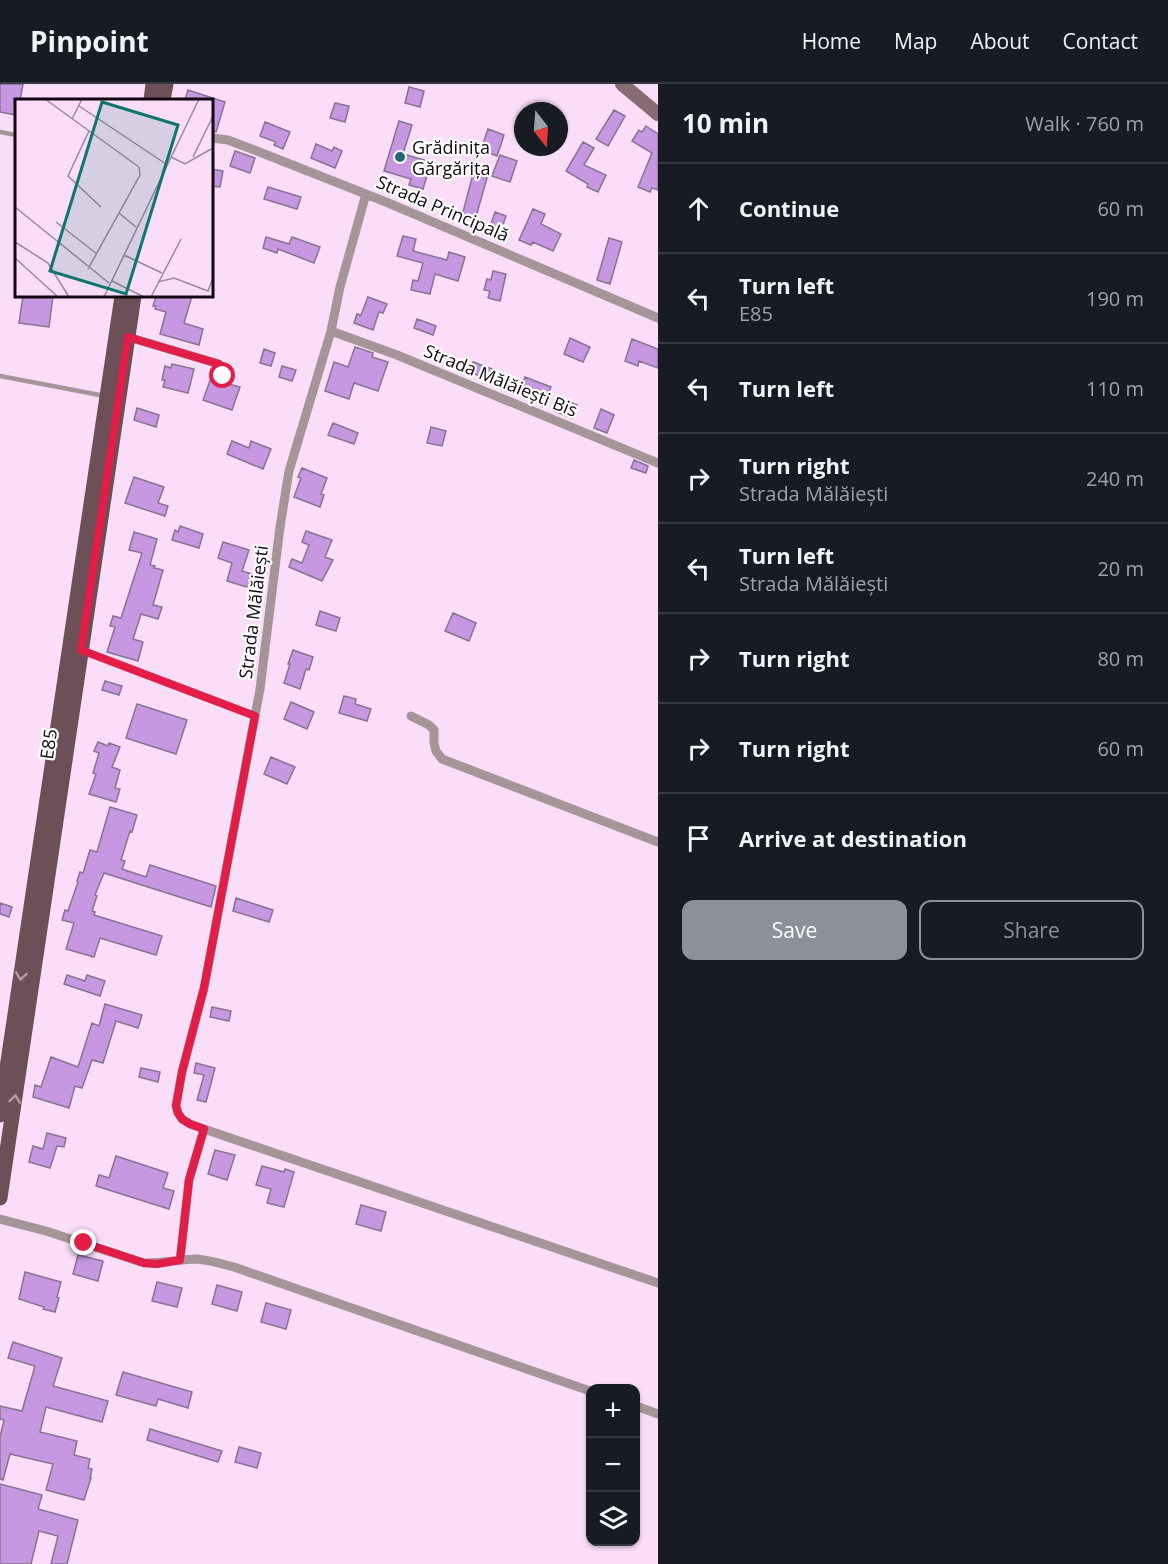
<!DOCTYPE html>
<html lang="en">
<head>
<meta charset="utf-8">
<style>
	:root { --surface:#171b24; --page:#242831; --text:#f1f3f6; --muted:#9ea1a6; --line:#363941; --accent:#8c9099 }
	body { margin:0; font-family:"Open Sans",sans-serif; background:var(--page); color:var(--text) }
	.controls { position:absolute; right:18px; bottom:18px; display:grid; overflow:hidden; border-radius:12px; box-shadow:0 2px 4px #0004 }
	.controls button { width:54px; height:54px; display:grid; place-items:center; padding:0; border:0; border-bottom:2px solid var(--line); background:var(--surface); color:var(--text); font:30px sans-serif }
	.compass { position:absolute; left:514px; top:18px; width:54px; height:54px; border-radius:50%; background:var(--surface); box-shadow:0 2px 4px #0004; rotate:163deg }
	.stop { position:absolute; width:18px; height:18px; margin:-14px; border:4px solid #e11d48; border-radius:50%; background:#fff }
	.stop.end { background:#e11d48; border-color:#fff; box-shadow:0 2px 6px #0008 }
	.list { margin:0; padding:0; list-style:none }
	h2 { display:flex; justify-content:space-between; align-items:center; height:78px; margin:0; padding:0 24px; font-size:26px }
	h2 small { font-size:20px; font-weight:400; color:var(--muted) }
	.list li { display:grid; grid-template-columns:39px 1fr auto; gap:18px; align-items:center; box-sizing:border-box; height:90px; padding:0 24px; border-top:2px solid var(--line) }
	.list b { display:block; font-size:22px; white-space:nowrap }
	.list p { margin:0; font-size:20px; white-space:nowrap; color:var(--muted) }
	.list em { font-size:20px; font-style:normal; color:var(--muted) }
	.actions { display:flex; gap:12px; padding:18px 24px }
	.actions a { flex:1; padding:14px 0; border:2px solid var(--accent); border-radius:12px; text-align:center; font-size:21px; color:var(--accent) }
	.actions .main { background:var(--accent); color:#fff }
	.icon { flex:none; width:33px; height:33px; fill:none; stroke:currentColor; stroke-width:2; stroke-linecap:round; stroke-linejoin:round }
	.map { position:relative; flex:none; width:658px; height:1480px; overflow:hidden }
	header { display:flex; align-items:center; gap:36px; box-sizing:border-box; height:84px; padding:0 30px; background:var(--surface); border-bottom:2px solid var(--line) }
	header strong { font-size:28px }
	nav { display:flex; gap:33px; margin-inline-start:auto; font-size:21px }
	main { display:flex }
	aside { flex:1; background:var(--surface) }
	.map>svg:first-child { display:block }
</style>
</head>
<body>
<header>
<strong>Pinpoint</strong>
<nav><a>Home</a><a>Map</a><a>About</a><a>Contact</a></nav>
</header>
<main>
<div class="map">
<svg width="658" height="1480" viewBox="0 0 658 1480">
	<rect width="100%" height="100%" fill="#faddf8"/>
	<path fill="#c598e1" stroke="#867492" stroke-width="1.5" d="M0 0H23L20 16H16V31L0 28Z
		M409 3 424 7 420 23 405 19Z
		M188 6 225 18 216 48 212 47V16H185Z
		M335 19 349 22 345 38 330 34Z
		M614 26 625 32 608 62 596 55Z
		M399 37 412 41 403 70 431 78 423 105 409 101 411 95 384 87Z
		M265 38 290 48 283 65 274 61 276 58 260 52Z
		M646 42 658 50V106L652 104 650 108 638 103 652 69 632 57 639 46 642 48Z
		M488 45 504 51 497 72 481 66Z
		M583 58 594 64 584 81 606 91 598 108 587 103 588 100 566 87Z
		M316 60 332 67 334 63 342 67 335 84 311 74Z
		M235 67 255 74 250 89 230 82Z
		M500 71 517 77 510 98 492 92Z
		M212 85 223 87 220 103 212 102Z
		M473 90 487 94 475 136 462 132Z
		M268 103 301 113 297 125 264 115Z
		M533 125 545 130 541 140 561 150 553 167 533 158 531 161 519 156Z
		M495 128 506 132 500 150 489 146Z
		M403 152 416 155 413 167 447 176 449 168 465 173 458 197 435 190 430 210 411 206 413 196 418 197 423 179 397 172Z
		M266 153 289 160 292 153 320 163 314 179 278 165 277 169 263 164Z
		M609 154 622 158 610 200 597 196Z
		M493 187 506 190 500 217 488 214 490 207 484 206 487 195 491 196Z
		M23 212H53L49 243 19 239Z
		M156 212H192L184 239 203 245 199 261 160 250 166 228 155 225 156 222H153Z
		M368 213 387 220 383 229 379 228 373 246 354 239 357 230 361 231Z
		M417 235 436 242 433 251 414 244Z
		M570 254 590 263 583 278 564 270Z
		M632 255 658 265V284L639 277 638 282 625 277Z
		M355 263 373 269 372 273 388 278 378 307 354 299 349 315 325 307 334 278 348 283Z
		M264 265 275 269 271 282 260 279Z
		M473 278 492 285 489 295 469 288Z
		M172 280 194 285 188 309 163 303 165 296H162L165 282 171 284Z
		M282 282 296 286 292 297 279 293Z
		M525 293 551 303 546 314 540 312 538 318 527 314 529 310 520 306Z
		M211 294 221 298 240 303 232 326 203 316Z
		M559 314 577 321 572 334 554 327Z
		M137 324 159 331 156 343 134 336Z
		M601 325 614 331 607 349 594 344Z
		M333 339 358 349 354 360 328 351Z
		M431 343 446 347 442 362 427 359Z
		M232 357 249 364 251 357 271 365 263 385 227 370Z
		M634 376 648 382 646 389 631 384Z
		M302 384 327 394 321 410 324 411 320 423 294 413 301 394 298 393Z
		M134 393 164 403 158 419 168 422 165 432 125 419Z
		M180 442 203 450 199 464 172 456 175 446 178 448Z
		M306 447 332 456 325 473 333 476 322 497 289 483 292 475 302 479 309 461 302 458Z
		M134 448 157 455 150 481 155 482 154 484 163 486 153 521 162 523 158 535 141 530 133 555 143 558 138 577 107 568 115 543 110 542 113 532 121 534 142 469 129 466Z
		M223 458 249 466 242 487 252 490 247 503 227 497 232 479 218 474Z
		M320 527 340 534 336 547 316 541Z
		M453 529 476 539 469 557 445 547Z
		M293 566 313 573 309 586 306 585 300 605 284 599 290 580H288Z
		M105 597 122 602 119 611 102 606Z
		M344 612 356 615 355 620 371 625 367 637 339 629Z
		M291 618 314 628 307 645 284 635Z
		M137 620 187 636 176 670 126 654Z
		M98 658 108 662 109 659 120 663 112 683 120 686 115 704 120 705 116 718 89 710 96 690 93 689 99 669 94 667Z
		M271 673 295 683 287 700 264 690Z
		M110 723 137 731 132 748 130 747 121 776 125 777 122 785 146 793 150 781 216 802 211 823 104 789 95 811 97 812 92 827 95 828 94 831 162 852 156 871 100 854 94 873 66 865 74 839 62 836 65 826 68 827 78 798 77 797 80 788 83 789 90 766 97 768Z
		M236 814 273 826 269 838 233 827Z
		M0 819 12 823 9 833 0 830Z
		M67 891 85 897 87 891 105 897 100 912 64 900Z
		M105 920 142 931 138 944 116 937 103 979 92 976 82 1004 75 1002 69 1024 33 1013 35 1001 41 1003 51 973 78 983 92 939 99 942Z
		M212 923 231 927 229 937 210 933Z
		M196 979 215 984 206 1018 197 1016 204 991 194 989Z
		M141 984 160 988 158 998 139 993Z
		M47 1049 66 1054 64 1063 57 1062 50 1084 29 1078 33 1062 43 1065Z
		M215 1066 235 1071 227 1096 208 1090Z
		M116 1072 168 1089 163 1104 174 1107 169 1125 96 1102 99 1091 109 1094Z
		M262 1082 284 1088 285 1085 294 1088 284 1123 267 1119 271 1105 256 1101Z
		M361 1121 386 1128 381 1147 356 1140Z
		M78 1171 103 1177 98 1197 73 1190Z
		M25 1188 61 1198 57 1213 59 1214 55 1228 43 1225 44 1223 19 1215Z
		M157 1198 182 1204 177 1223 152 1217Z
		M217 1201 242 1208 237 1227 212 1220Z
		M266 1219 291 1226 286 1245 261 1238Z
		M13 1258 62 1274 53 1302 108 1317 102 1338 46 1323 40 1348 77 1357 74 1371 90 1375 88 1384 92 1385 90 1394H91L84 1416 46 1406 53 1380 10 1370 3 1396 0 1395V1353L4 1336 0 1335V1322L22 1327 35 1282 8 1274Z
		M123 1288 192 1308 188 1324 158 1315 156 1322 116 1311Z
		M150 1345 222 1367 218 1378 147 1356Z
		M239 1363 261 1369 257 1384 235 1378Z
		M0 1400 42 1411 38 1425 78 1436 67 1480H51L58 1452 39 1447 31 1480H0Z"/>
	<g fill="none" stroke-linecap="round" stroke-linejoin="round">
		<path stroke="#a59498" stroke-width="4.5" d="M0 48 16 51
			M0 292 105 312
			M84 567 255 632"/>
		<path stroke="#a59498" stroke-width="9" d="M212 54 228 56 257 67 386 118 658 234
			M366 110 340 203 331 247 289 387 280 443 260 605 204 904 182 988 176 1022 178 1029 182 1035 190 1040 204 1045 658 1199
			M331 247 397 271 658 379
			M128 253 219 280 223 292
			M411 632 429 641 434 646V659L436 667 442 675 658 758
			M0 1135 46 1147 144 1179C162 1180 179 1175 197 1175 209 1176 222 1180 234 1183L590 1307
			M180 1176 189 1096 204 1045
			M636 1322 658 1330"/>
		<path stroke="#856c72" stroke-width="14" d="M622 0 658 30"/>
		<path stroke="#6d5057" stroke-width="15" d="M151 16 153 0
			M163 16 166 0
			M0 1031 122 212
			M0 1114 134 212"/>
	</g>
	<defs><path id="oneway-chevron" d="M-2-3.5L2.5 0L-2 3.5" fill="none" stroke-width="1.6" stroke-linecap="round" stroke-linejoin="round" transform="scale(1.5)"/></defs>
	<g stroke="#af9fa3">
		<use href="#oneway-chevron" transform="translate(21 892) rotate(98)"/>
		<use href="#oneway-chevron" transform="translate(15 1015) rotate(-82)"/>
	</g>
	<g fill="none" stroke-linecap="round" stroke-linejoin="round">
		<path stroke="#e11d48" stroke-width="8" d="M84 1159 144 1179 157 1180 180 1176 189 1096 204 1045 190 1040 182 1035 178 1029 176 1022 182 988 204 904 255 632 81 566 128 253 219 280 223 292"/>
	</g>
	<circle fill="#26657a" stroke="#fff" stroke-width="2" cx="400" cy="73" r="6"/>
	<g text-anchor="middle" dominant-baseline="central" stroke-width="4.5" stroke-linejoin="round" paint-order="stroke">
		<g font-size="18" fill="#120811" stroke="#fff" text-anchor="start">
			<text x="412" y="63">Grădinița<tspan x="412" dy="21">Gărgărița</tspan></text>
		</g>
		<g font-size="18" fill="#120811" stroke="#fff">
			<text transform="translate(443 124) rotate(23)">Strada Principală</text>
			<text transform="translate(501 296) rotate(22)">Strada Mălăiești Bis</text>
			<text transform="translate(253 528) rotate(-83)">Strada Mălăiești</text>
			<text transform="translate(48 660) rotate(-82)">E85</text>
		</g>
	</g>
	<g transform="translate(15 15)">
		<rect width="198" height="198" fill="#faddf8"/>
		<path fill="none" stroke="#9d889c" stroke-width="1.5" d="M30 0 124 68M64 7 151 65M57 20 67 0M74 32 53 77 86 108M156 58 170 65 198 49M178 58 198 17M0 108 94 184M104 114 121 128M41 123 82 155M0 143 33 164 54 198M109 156 147 174M0 159 43 198M73 170 125 76 124 68M97 182 129 198M143 183 159 179 193 192 198 179M89 198 184 0M136 198 166 140"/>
		<path fill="#0f766e" fill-opacity="0.15" stroke="#0f766e" stroke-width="3" d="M87 3 163 26 111 195 35 172Z"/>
		<rect width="198" height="198" fill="none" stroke="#120811" stroke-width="3"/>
	</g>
</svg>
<div class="controls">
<button>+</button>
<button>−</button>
<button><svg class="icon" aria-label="layers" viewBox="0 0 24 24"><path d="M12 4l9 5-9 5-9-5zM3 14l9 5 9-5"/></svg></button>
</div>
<svg class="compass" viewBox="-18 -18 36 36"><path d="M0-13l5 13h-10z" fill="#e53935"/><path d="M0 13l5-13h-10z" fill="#9ea1a6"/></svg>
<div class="stop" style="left:223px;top:292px"></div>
<div class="stop end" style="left:84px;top:1159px"></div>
</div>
<aside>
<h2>10 min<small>Walk · 760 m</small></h2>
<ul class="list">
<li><svg class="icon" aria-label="ahead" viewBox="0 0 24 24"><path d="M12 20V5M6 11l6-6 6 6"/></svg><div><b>Continue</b></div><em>60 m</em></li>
<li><svg class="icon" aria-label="left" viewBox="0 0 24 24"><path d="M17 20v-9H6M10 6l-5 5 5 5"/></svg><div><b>Turn left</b><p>E85</p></div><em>190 m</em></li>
<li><svg class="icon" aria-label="left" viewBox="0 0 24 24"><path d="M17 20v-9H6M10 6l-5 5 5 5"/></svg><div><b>Turn left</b></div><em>110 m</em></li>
<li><svg class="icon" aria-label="right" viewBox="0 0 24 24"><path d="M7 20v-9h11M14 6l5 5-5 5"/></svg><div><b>Turn right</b><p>Strada Mălăiești</p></div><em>240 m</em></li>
<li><svg class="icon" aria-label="left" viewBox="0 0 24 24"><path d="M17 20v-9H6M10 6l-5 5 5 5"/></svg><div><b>Turn left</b><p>Strada Mălăiești</p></div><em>20 m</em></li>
<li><svg class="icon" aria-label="right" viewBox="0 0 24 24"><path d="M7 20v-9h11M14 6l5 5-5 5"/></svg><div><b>Turn right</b></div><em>80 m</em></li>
<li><svg class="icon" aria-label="right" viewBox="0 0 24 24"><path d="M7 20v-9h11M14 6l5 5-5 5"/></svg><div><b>Turn right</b></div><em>60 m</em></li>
<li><svg class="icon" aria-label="arrive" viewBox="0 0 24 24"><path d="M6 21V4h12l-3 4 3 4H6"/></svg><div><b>Arrive at destination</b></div></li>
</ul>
<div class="actions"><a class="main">Save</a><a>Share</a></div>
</aside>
</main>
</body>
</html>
